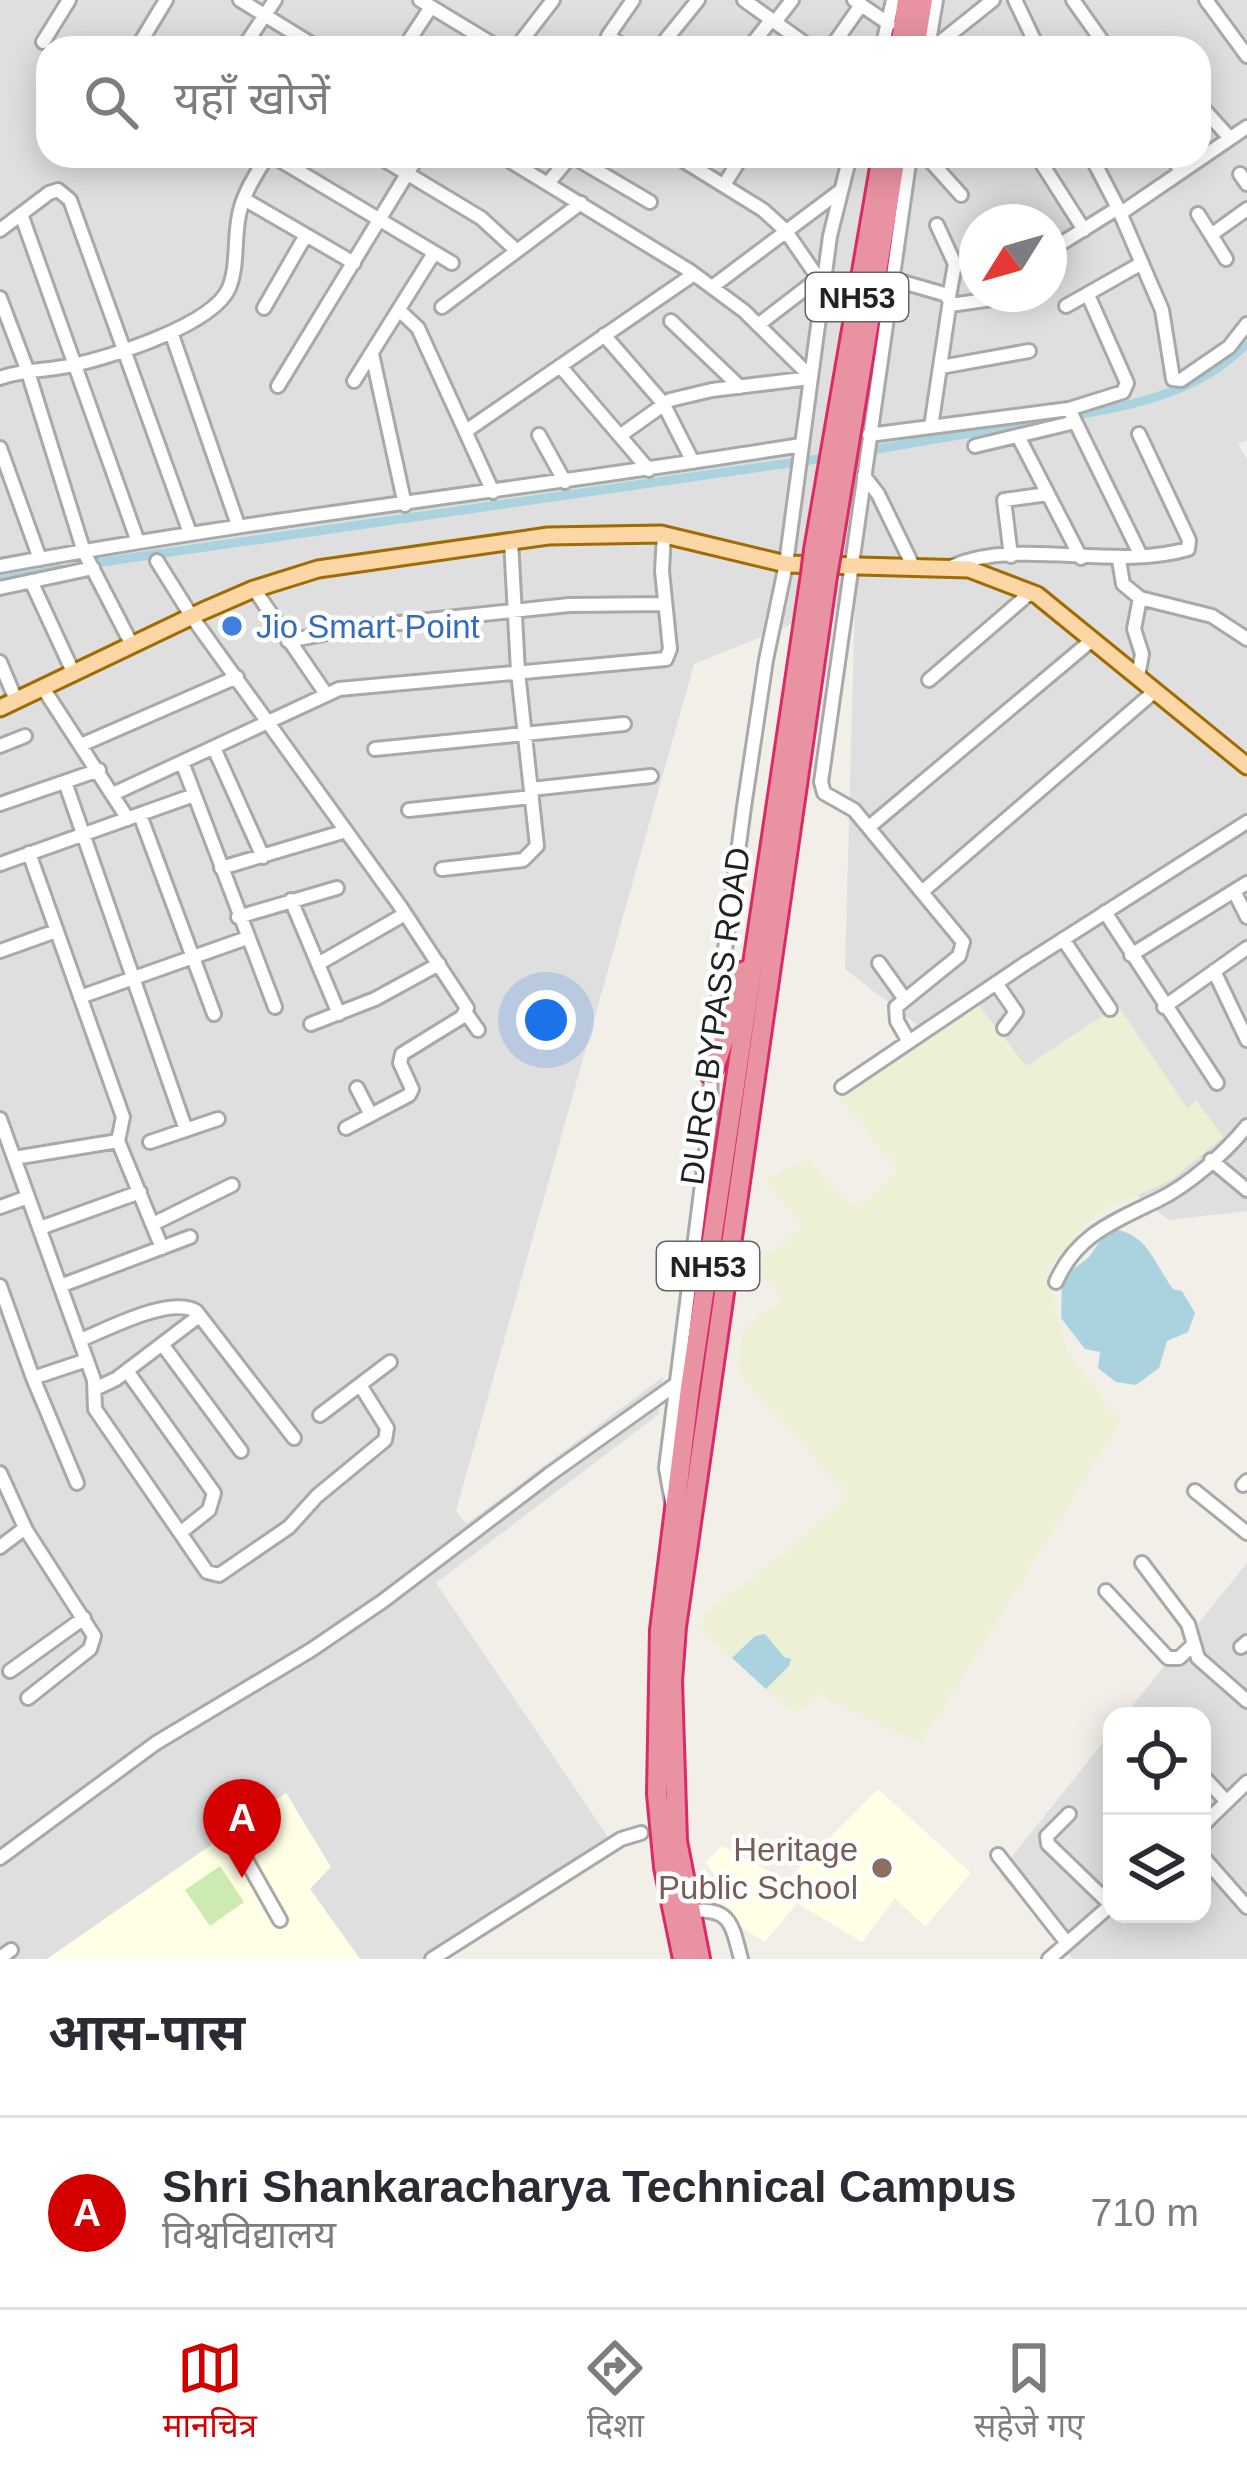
<!DOCTYPE html>
<html lang="hi">
<head>
<meta charset="utf-8">
<style>
	:root { --surface:#fff; --page:#f2f2f3; --text:#2b2b33; --muted:#7c7c81; --line:#e1e1e2; --accent:#d40000 }
	body { margin:0; font-family:Helvetica,"Noto Sans Devanagari",sans-serif; background:var(--page); color:var(--text) }
	.controls { position:absolute; right:36px; bottom:36px; display:grid; overflow:hidden; border-radius:24px; box-shadow:0 6px 30px #0003 }
	.controls button { width:108px; height:108px; display:grid; place-items:center; padding:0; border:0; border-bottom:3px solid var(--line); background:var(--surface); color:var(--text); font:60px sans-serif }
	.compass { position:absolute; left:959px; top:204px; width:108px; height:108px; border-radius:50%; background:var(--surface); box-shadow:0 6px 30px #0003; rotate:233deg }
	.you { position:absolute; left:546px; top:1020px; width:42px; height:42px; margin:-30px; border:9px solid #fff; border-radius:50%; background:#1a73e8; box-shadow:0 0 0 18px #1a73e833 }
	.badge { display:grid; place-items:center; width:78px; height:78px; border-radius:50%; background:var(--accent); color:#fff; font-size:39px; font-weight:700 }
	.pin { position:absolute; translate:-50% -99px; filter:drop-shadow(0 3px 6px #0008) }
	.pin::after { content:''; position:absolute; top:63px; width:42px; height:36px; background:inherit; clip-path:polygon(0 0,100% 0,50% 100%) }
	.list { margin:0; padding:0; list-style:none }
	h2 { display:flex; justify-content:space-between; align-items:center; height:156px; margin:0; padding:0 48px; font-size:51px }
	h2 small { font-size:39px; font-weight:400; color:var(--muted) }
	.list li { display:grid; grid-template-columns:78px 1fr auto; gap:36px; align-items:center; box-sizing:border-box; height:192px; padding:0 48px; border-top:3px solid var(--line) }
	.list b { display:block; font-size:45px; white-space:nowrap }
	.list p { margin:0; font-size:39px; white-space:nowrap; color:var(--muted) }
	.list em { font-size:39px; font-style:normal; color:var(--muted) }
	.icon { flex:none; width:66px; height:66px; fill:none; stroke:currentColor; stroke-width:2; stroke-linecap:round; stroke-linejoin:round }
	.map { position:relative; flex:none; width:1247px; height:1959px; overflow:hidden }
	.search { position:absolute; background:var(--surface); box-shadow:0 6px 30px #0003; left:36px; right:36px; top:36px; height:132px; display:flex; align-items:center; gap:30px; box-sizing:border-box; padding:0 42px; border-radius:36px; color:var(--muted); font-size:45px }
	.sheet { height:348px; background:var(--surface) }
	nav { display:flex; justify-content:space-around; align-items:center; box-sizing:border-box; height:168px; border-top:3px solid var(--line); background:var(--surface); font-size:33px; color:var(--muted) }
	nav a { display:grid; justify-items:center; gap:6px }
	nav .on { color:var(--accent) }
	.map>svg:first-child { display:block }
</style>
</head>
<body>
<div class="map">
<svg width="1247" height="1959" viewBox="0 0 1247 1959">
	<rect width="100%" height="100%" fill="#f2efe9"/>
	<path fill="#e0dfdf" fill-rule="evenodd" d="M0 0H1247V440L1238 444 1247 459V1211L1169 1220 845 969 855 599 694 664 456 1511 466 1524 663 1377 659 1414 436 1583 608 1837 423 1959H360L309 1888 286 1794 47 1959H0ZM48 48H1199V156H48ZM977 222H1049V294H977Z
		M1247 1563V1959H1073L999 1873 1112 1731V1914H1202V1716H1124Z"/>
	<path fill="#ffffe5" d="M878 1789 971 1873 925 1927 895 1898 862 1942 797 1903 765 1942 725 1917 721 1887 706 1862 722 1846 787 1881Z
		M286 1793 331 1867 310 1889 360 1959H47Z"/>
	<path fill="#eef0d5" d="M973 998 1026 1066 1118 1006 1188 1109 1196 1100 1223 1137 1171 1180 1098 1213 1046 1269 1067 1350 1120 1422 921 1744 821 1695 795 1714 702 1632 704 1614 795 1545 849 1496 737 1370 743 1330 783 1299 755 1265 805 1226 765 1182 807 1158 840 1195 860 1208 899 1171 838 1095Z"/>
	<path fill="#cdebb0" d="M220 1866 244 1902 210 1926 185 1890Z"/>
	<path fill="#aad3df" d="M1109 1228C1148 1233 1152 1260 1173 1289L1182 1291 1195 1313 1188 1332 1167 1341 1159 1368 1136 1385 1116 1382 1098 1368 1100 1352 1085 1349 1061 1318 1062 1278 1089 1257Z
		M765 1634 784 1657 791 1659 789 1666 766 1689 732 1658 755 1636Z"/>
	<g fill="none" stroke-linecap="round" stroke-linejoin="round">
		<path stroke="#aad3df" stroke-width="9" d="M1076 415C1138 405 1202 390 1247 343
			M848 454 1070 416
			M88 564 831 457
			M0 580 60 569"/>
		<defs>
			<path id="minor" d="M240 0 318 48
				M420 0 499 48
				M744 0 811 48
				M854 0 889 24
				M1015 0 1038 48
				M1073 0 1107 48
				M1206 0 1247 56
				M775 22 792 0
				M43 42 69 0
				M137 48 166 0
				M243 48 275 0
				M404 48 431 7
				M516 48 553 0
				M627 48 608 36 633 0
				M659 48 698 0
				M749 48 771 20
				M831 48 861 5
				M882 48 893 0
				M928 48 936 0
				M933 48 993 0
				M1199 104 1228 136
				M273 156 452 263
				M378 156 481 218 517 251
				M502 156 690 271 744 311 810 376
				M572 156 650 202
				M676 156 763 210 785 230 823 285
				M926 156 961 195
				M1037 156 1084 230
				M1091 156 1118 208 1162 310 1173 379 1181 380 1229 347 1247 324
				M1170 156 1181 170
				M1240 174 1247 184
				M549 182 571 156
				M724 185 742 156
				M244 199 354 263
				M1121 213 1247 127
				M21 214 138 542
				M1198 214 1226 259
				M937 225 955 264 949 297
				M0 230 49 193 58 190 70 200 190 533
				M1211 235 1247 209
				M1049 251 1118 208
				M892 279 944 294 950 300 931 427
				M712 287 840 191
				M0 298 28 372 84 552 132 645
				M950 305 1029 294
				M1066 306 1142 263
				M442 307 581 203
				M264 308 306 235
				M399 310 418 328 493 492
				M671 321 740 387
				M758 325 819 278
				M171 332 238 525
				M604 335 663 403 693 462
				M372 354 405 505
				M560 366 649 470
				M941 367 1029 351
				M0 378C23 369 49 371 73 365 111 357 213 325 229 288 238 266 234 238 239 215 243 193 256 175 267 156
				M354 381 434 253
				M278 386 418 156
				M1069 409 1141 556
				M466 431 694 274
				M539 435 565 482
				M621 435 670 400 712 390 810 378
				M869 435 1069 409 1123 392 1127 383 1088 295
				M1019 438 1081 558
				M975 446 1075 422
				M0 448 40 559
				M864 476 878 494 914 568
				M1011 556 1004 500 1048 494
				M1119 560 1123 584 1140 598 1212 616 1247 639
				M157 561 192 617 400 906 467 1008 462 1017 402 1054 400 1063 412 1089 409 1095 346 1128
				M0 566C266 517 535 488 801 445
				M953 566C1021 537 1112 571 1188 549L1189 540 1139 434
				M31 581 74 674
				M0 588 93 568
				M254 589 326 694
				M288 641 353 628 569 605 665 604
				M0 662 16 700
				M1138 677 1142 654 1134 629 1140 598
				M929 680 1030 593
				M43 688 128 819
				M81 745 237 677
				M0 746 25 736
				M214 748 263 857
				M375 749 624 724
				M182 762 275 1007
				M65 782 186 1130
				M531 789 651 776
				M113 794 339 689 666 659 670 649 662 571 664 534
				M0 804 99 770
				M409 810 532 797
				M140 815 214 1014
				M869 827 1092 640
				M29 853 123 1117 118 1141
				M0 864 194 795
				M221 868 346 831
				M442 869 523 860 537 846 518 672 511 540
				M923 891 1155 691
				M1234 891 1247 917
				M291 900 339 1014
				M1105 912 1217 1083
				M238 917 337 888
				M1063 939 1110 1009
				M0 951 56 931
				M1131 955 1247 883
				M879 963 904 998
				M318 964 405 914
				M1214 971 1247 1040
				M996 983 1016 1012 1004 1028
				M80 997 247 938
				M1164 1007 1247 948
				M466 1013 478 1030
				M311 1024 375 999 439 964
				M909 1042 897 1021 896 1007 959 956 963 942 854 810 824 793 821 782 910 156
				M842 1087 1026 963 1247 822
				M357 1088 371 1115
				M0 1119 94 1380 95 1409 207 1572 219 1575 289 1527 317 1496 385 1440 387 1428 360 1385
				M150 1142 218 1119
				M14 1158 118 1141 162 1248
				M1211 1160 1247 1190
				M0 1207 28 1197
				M153 1224 232 1185
				M40 1228 140 1192
				M1056 1282C1076 1235 1115 1221 1158 1200 1189 1185 1225 1153 1247 1126
				M0 1286 33 1378 77 1483
				M60 1286 190 1237
				M80 1340C108 1329 169 1296 196 1311L294 1438
				M162 1344 241 1451
				M127 1371 214 1493 209 1510 180 1533
				M33 1378 87 1360
				M95 1389 116 1379 199 1316
				M320 1415 390 1362
				M0 1473 26 1530 94 1636 90 1649 28 1698
				M1243 1485 1247 1481
				M1195 1491 1247 1533
				M672 1502 666 1468 710 1121 711 1054 744 807 766 660 786 564 830 236 850 156
				M0 1547 25 1528
				M1142 1563 1188 1624 1198 1658 1247 1701
				M1106 1591 1168 1658H1179L1192 1646
				M1241 1647 1247 1642
				M10 1671 84 1618
				M1202 1775 1226 1801
				M1069 1814 1047 1836 1048 1844 1111 1905
				M1202 1826 1247 1782
				M998 1855 1067 1943
				M1202 1856 1247 1907
				M0 1858 156 1743 311 1650 383 1601 550 1474 675 1385
				M245 1858 280 1920
				M691 1911C731 1907 732 1925 741 1959
				M0 1958 11 1950
				M432 1959 621 1839 641 1833
				M1049 1959 1112 1904"/>
			<path id="major" d="M0 708 203 611 254 589 318 569 548 536 661 534 786 564 969 569 1037 595 1247 766"/>
			<path id="highway" d="M900 48 907 0
				M915 48 923 0
				M814 550 882 156
				M831 553 896 156
				M710 1074C729 1042 727 1003 745 971
				M683 1959 664 1867 657 1794 660 1630 690 1388 811 574
				M700 1959 677 1841 672 1681 676 1627 827 576"/>
		</defs>
		<use href="#minor" stroke="#a9a9a9" stroke-width="18"/>
		<use href="#major" stroke="#a06b00" stroke-width="21"/>
		<use href="#highway" stroke="#dc2a67" stroke-width="24"/>
		<use href="#minor" stroke="#fff" stroke-width="12"/>
		<use href="#major" stroke="#fcd6a4" stroke-width="15"/>
		<use href="#highway" stroke="#e892a2" stroke-width="18"/>
		<defs>
			<path id="highway-bridge" d="M811 574 814 550
				M827 576 831 553"/>
		</defs>
		<use href="#highway-bridge" stroke="#dc2a67" stroke-width="24" stroke-linecap="butt"/>
		<use href="#highway-bridge" stroke="#e892a2" stroke-width="18"/>
	</g>
	<circle fill="#3f7fe0" stroke="#fff" stroke-width="4.5" cx="232" cy="626" r="12"/>
	<circle fill="#8d6e63" stroke="#fff" stroke-width="4.5" cx="882" cy="1868" r="12"/>
	<g text-anchor="middle" dominant-baseline="central" stroke-width="9" stroke-linejoin="round" paint-order="stroke">
		<g fill="#fff" stroke="#646464" stroke-width="3">
			<rect x="806" y="273" width="102" height="48" rx="9"/>
			<rect x="657" y="1242" width="102" height="48" rx="9"/>
		</g>
		<g font-size="30" font-weight="bold" fill="#222">
			<text x="857" y="297">NH53</text>
			<text x="708" y="1266">NH53</text>
		</g>
		<g font-size="33" fill="#366cbe" stroke="#fff" text-anchor="start">
			<text x="256" y="626">Jio Smart Point</text>
		</g>
		<g font-size="33" fill="#222" stroke="#fff">
			<text transform="translate(715 1016) rotate(-82)">DURG BYPASS ROAD</text>
		</g>
		<g font-size="33" fill="#785e54" stroke="#fff" text-anchor="end">
			<text x="858" y="1849">Heritage<tspan x="858" dy="38">Public School</tspan></text>
		</g>
	</g>
</svg>
<div class="controls">
<button><svg class="icon" aria-label="locate" viewBox="0 0 24 24"><circle cx="12" cy="12" r="6"/><path d="M12 2v4M12 18v4M2 12h4M18 12h4"/></svg></button>
<button><svg class="icon" aria-label="layers" viewBox="0 0 24 24"><path d="M12 4l9 5-9 5-9-5zM3 14l9 5 9-5"/></svg></button>
</div>
<svg class="compass" viewBox="-18 -18 36 36"><path d="M0-13l5 13h-10z" fill="#e53935"/><path d="M0 13l5-13h-10z" fill="#7c7c81"/></svg>
<div class="you"></div>
<div class="pin badge" style="left:242px;top:1878px">A</div>
<div class="search"><svg class="icon" aria-label="search" viewBox="0 0 24 24"><circle cx="10" cy="10" r="6"/><path d="M15 15l6 6"/></svg>यहाँ खोजें</div>
</div>
<section class="sheet">
<h2>आस-पास<small></small></h2>
<ul class="list">
<li><span class="badge">A</span><div><b>Shri Shankaracharya Technical Campus</b><p>विश्वविद्यालय</p></div><em>710 m</em></li>
</ul>
</section>
<nav>
<a class="on"><svg class="icon" aria-label="map" viewBox="0 0 24 24"><path d="M3 6l6-2 6 2 6-2v14l-6 2-6-2-6 2zM9 4v14M15 6v14"/></svg>मानचित्र</a>
<a><svg class="icon" aria-label="directions" viewBox="0 0 24 24"><path d="M12 3l9 9-9 9-9-9zM9 14v-3h6M13 9l2 2-2 2"/></svg>दिशा</a>
<a><svg class="icon" aria-label="saved" viewBox="0 0 24 24"><path d="M7 4h10v16l-5-4-5 4z"/></svg>सहेजे गए</a>
</nav>
</body>
</html>
